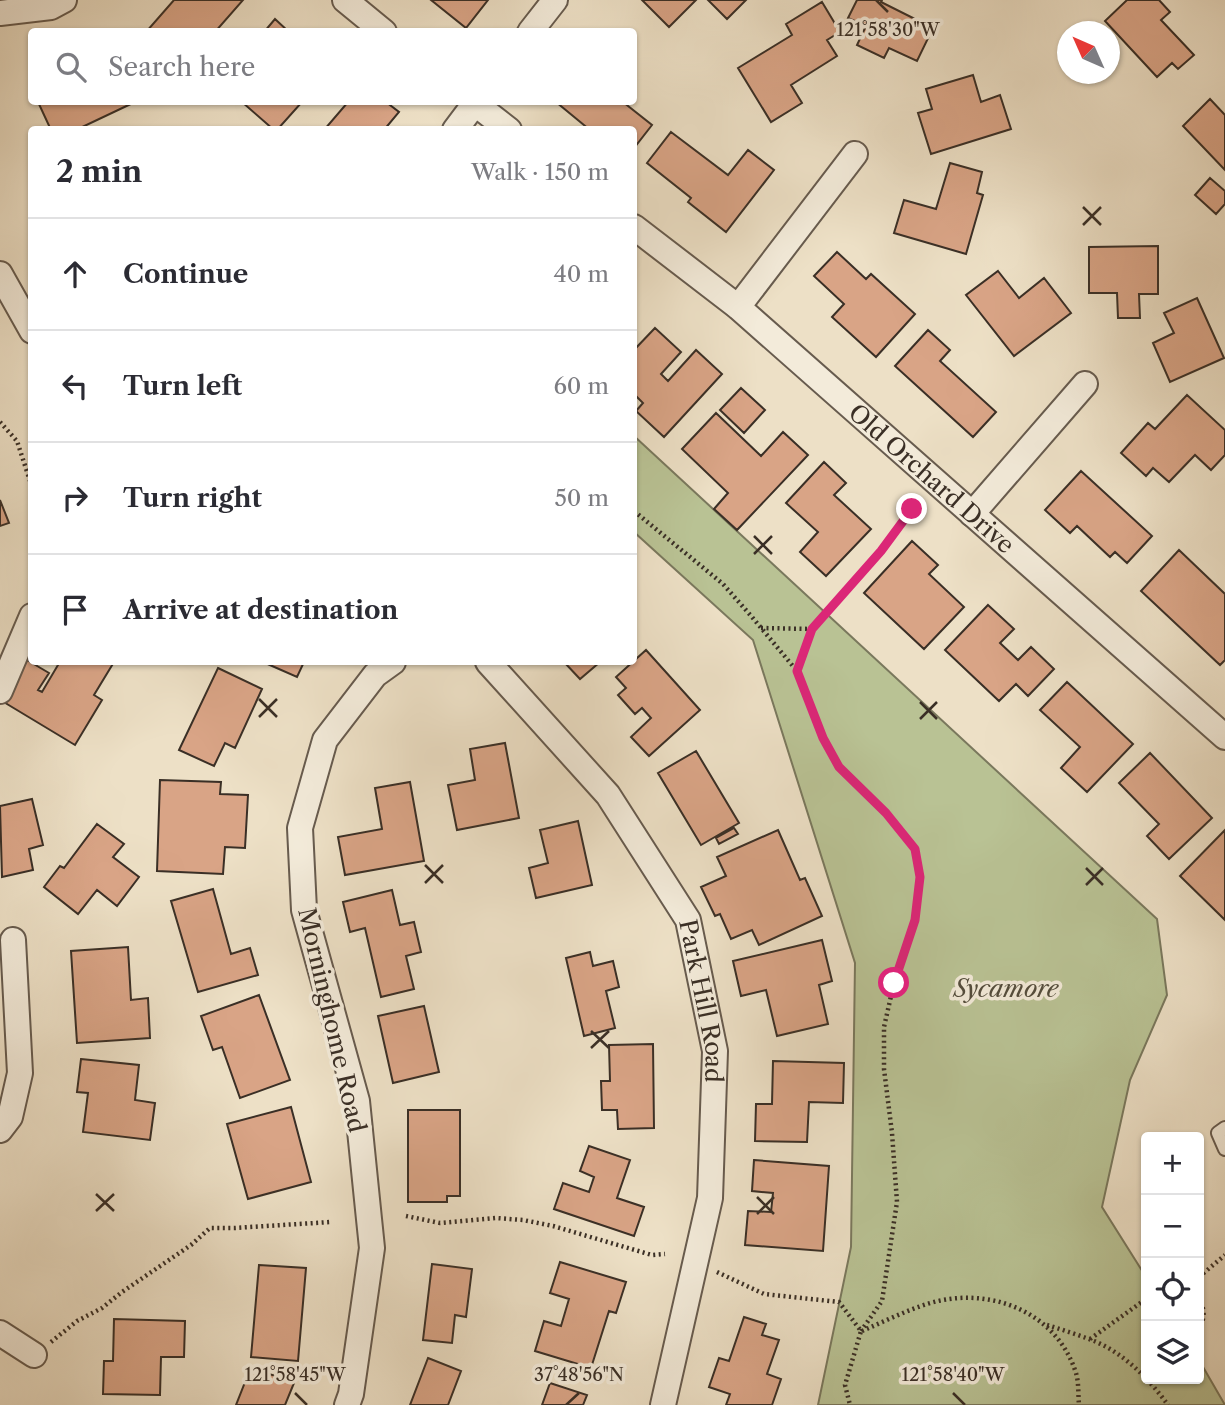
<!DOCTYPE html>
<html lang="en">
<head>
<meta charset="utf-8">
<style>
	:root { --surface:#fff; --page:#f2f2f3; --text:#2b2b33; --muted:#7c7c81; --line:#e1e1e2 }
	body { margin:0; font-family:"Libre Caslon Text",serif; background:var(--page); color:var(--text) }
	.controls { position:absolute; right:21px; bottom:21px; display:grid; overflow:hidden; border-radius:7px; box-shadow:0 2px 5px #0004 }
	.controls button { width:63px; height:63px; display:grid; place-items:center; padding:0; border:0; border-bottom:2px solid var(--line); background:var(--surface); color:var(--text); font:35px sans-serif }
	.compass { position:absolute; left:1057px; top:21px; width:63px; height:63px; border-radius:50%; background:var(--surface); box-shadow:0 2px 5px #0004; rotate:315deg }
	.stop { position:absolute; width:21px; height:21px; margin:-16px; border:5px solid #db2777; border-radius:50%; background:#fff }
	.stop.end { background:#db2777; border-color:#fff; box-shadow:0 2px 7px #0008 }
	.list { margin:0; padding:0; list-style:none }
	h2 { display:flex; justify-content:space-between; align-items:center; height:91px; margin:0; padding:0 28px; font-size:30px }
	h2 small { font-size:23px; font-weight:400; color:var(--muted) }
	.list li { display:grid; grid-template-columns:46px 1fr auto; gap:21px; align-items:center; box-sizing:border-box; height:112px; padding:0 28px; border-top:2px solid var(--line) }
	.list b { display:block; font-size:26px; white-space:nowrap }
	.list em { font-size:23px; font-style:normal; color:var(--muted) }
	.icon { flex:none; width:38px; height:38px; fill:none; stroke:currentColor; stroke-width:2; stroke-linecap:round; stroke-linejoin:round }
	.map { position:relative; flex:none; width:1225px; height:1405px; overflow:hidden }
	.search { position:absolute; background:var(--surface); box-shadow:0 2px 5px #0004; left:28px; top:28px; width:609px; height:77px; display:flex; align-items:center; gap:18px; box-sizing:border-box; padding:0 24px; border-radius:7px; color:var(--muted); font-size:26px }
	.panel { position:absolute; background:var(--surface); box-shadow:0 2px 5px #0004; left:28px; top:126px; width:609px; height:539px; border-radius:7px }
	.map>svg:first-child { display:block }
</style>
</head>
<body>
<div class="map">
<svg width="1225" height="1405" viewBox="0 0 1225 1405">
	<rect width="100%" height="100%" fill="#ede0c6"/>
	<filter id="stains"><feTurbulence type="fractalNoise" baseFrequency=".00286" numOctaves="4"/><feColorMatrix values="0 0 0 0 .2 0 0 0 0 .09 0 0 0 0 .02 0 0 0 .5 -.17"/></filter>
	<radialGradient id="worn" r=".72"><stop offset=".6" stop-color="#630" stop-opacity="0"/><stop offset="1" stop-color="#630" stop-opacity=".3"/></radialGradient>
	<path fill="#b9c294" stroke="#7a785d" stroke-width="2" d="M634 436 1157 919 1167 995 1130 1080 1102 1207 1146 1277V1379H1199V1360L1225 1405H818L851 1247 855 963 753 640 634 532Z"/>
	<path fill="#d9a486" stroke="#3a2f26" stroke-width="2" d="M174 0H243L215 32H146Z
		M431 0H488L466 28Z
		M642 0H696L669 27Z
		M708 0H746L727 19Z
		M857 0H882L881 2 933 28 917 61 889 48 884 58 857 45 866 26 848 18Z
		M1127 0H1159L1170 12 1161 20 1194 55 1178 69 1172 63 1157 77 1105 21Z
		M822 2 840 32 827 40 837 56 791 85 802 103 771 122 738 68 792 35 786 24Z
		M275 19 289 32H264Z
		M973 75 981 102 1000 95 1011 129 931 154 918 113 932 109 926 89Z
		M1210 99 1225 115V170L1183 126Z
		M38 102H135L76 130H51Z
		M242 102H302L277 130H274Z
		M348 102H386L399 112 384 130H324Z
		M556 102H623L652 125 634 148V130H590Z
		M671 132 728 175 748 150 774 170 726 232 688 202 691 198 647 163Z
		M950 163 982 172 977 193 983 195 966 254 894 233 904 200 936 209Z
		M1210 178 1225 191V204L1216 214 1195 195Z
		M1158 246V294H1139L1140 318H1118L1117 293H1089V247Z
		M837 252 866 279 871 274 915 314 876 357 832 317 844 304 814 276Z
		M998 271 1019 298 1044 278 1071 313 1014 356 966 295Z
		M1197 298 1224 358 1170 382 1153 343 1174 333 1164 313Z
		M655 328 681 352 661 374 668 381 696 350 722 374 664 437 636 411 643 403 634 394V350Z
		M928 330 950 350 940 361 996 412 973 437 895 366Z
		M741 388 765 410 744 433 720 410Z
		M1187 395 1225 430V455L1211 470 1195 455 1169 482 1153 468 1146 476 1121 453 1148 423 1155 429Z
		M716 413 761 456 783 432 808 455 737 530 714 509 728 493 682 449Z
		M824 462 846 483 834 495 871 529 826 576 800 552 818 532 786 503Z
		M1081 471 1152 536 1127 563 1115 552 1110 557 1077 526 1070 533 1045 510Z
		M0 500 9 523 0 526Z
		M912 541 938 565 929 574 964 607 924 649 864 593Z
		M1179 550 1225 594V660L1220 665 1141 591Z
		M988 605 1014 629 1000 643 1018 660 1031 647 1054 669 1028 696 1016 684 999 701 945 650Z
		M646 650 700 710 649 756 631 737 651 718 642 708 635 714 618 695 626 688 616 677Z
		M27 660 49 673 38 690 42 692 58 665 52 662H114L94 695 102 700 75 745 2 701Z
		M263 662H304L297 677Z
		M564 662H600L580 679Z
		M218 668 262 689 235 748 225 743 214 766 179 750Z
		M1067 682 1133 744 1087 792 1061 768 1080 747 1040 710Z
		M505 743 519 818 457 830 448 785 475 780 470 749Z
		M696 751 739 823 701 845 658 773Z
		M1150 753 1212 818 1169 859 1147 836 1159 824 1119 783Z
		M160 780 221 782 220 794 248 795 245 848 225 847 223 874 157 871Z
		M410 782 424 861 345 875 338 837 382 829 375 788Z
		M32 799 43 845 29 849 33 870 2 877 0 806Z
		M578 821 592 885 536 898 529 868 548 863 540 830Z
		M97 824 124 844 113 857 139 877 117 906 97 890 78 914 44 887 60 866 64 868Z
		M734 828 738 834 719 844 716 838Z
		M778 830 800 880 805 878 822 916 759 945 752 930 731 939 720 914 715 916 701 887 726 876 717 857Z
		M1225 830V920L1180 876Z
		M213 889 231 954 250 948 258 975 198 992 171 901Z
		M392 890 400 925 414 922 421 952 406 956 414 989 381 997 365 928 350 932 343 902Z
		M822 940 832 981 819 985 828 1024 777 1036 766 990 741 996 733 961Z
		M128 947 131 1000 148 998 150 1038 77 1043 71 951Z
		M590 952 593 966 613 961 619 987 606 991 615 1028 584 1036 566 958Z
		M259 995 290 1080 240 1098 222 1047 213 1050 201 1016Z
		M424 1006 439 1072 393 1083 378 1016Z
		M653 1044 654 1128 618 1129 617 1110H602L601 1081H610L609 1045Z
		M81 1059 139 1065 135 1100 155 1103 150 1140 83 1132 88 1093 77 1092Z
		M773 1061 844 1063 843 1103 809 1102 807 1142 755 1141 756 1104H772Z
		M291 1107 311 1182 248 1199 227 1124Z
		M408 1110H460V1196H447V1202H408Z
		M589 1146 630 1160 617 1198 644 1207 634 1236 554 1209 563 1183 589 1192 594 1177 580 1171Z
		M754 1160 829 1166 823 1251 745 1245 748 1211 771 1212 773 1193 752 1191Z
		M560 1262 626 1282 616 1313 609 1311 591 1368 535 1351 544 1321 561 1326 569 1299 550 1293Z
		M432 1264 472 1269 466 1317 455 1315 452 1343 423 1340Z
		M259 1265 306 1268 298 1361 251 1357Z
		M744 1317 766 1324 762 1335 779 1340 767 1374 781 1379 772 1405H726L730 1394 709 1387 719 1358 729 1361Z
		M114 1319 185 1321 184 1357H161L160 1395 103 1394 104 1361H113Z
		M428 1358 461 1371 448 1405H410Z
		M251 1367 294 1383 285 1405H236Z
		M550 1383 587 1395 583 1405H542Z"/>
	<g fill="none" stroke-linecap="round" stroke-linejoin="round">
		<defs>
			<path id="service" d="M1225 1128 1218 1133 1225 1149"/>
			<g id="minor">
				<path d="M345 0 384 32"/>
				<path d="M0 13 51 7 64 0"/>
				<path d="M530 32 555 0"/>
				<path d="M473 102 509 130"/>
				<path d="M455 130 476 102"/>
				<path id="s1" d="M634 227 738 307 1225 737"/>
				<path d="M0 274 32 331"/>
				<path d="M738 307 855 154"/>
				<path d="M972 514 1085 384"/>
				<path id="s2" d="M488 662 608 795 688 920 715 1051 710 1198 663 1405"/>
				<path d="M0 691 32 616"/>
				<path d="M0 1130 10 1117 20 1073 13 940"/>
				<path d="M0 1333 34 1355"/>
				<path d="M347 1405 351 1394 372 1248 369 1219 357 1101 304 910 300 828 325 740 375 675 393 662"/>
			</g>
		</defs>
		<use href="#service" stroke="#675b4e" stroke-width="16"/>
		<use href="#minor" stroke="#675b4e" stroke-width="28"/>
		<path stroke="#3a2f26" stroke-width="4.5" stroke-dasharray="2 3.5" stroke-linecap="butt" d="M0 422 17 441 32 487
			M634 511 723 584 752 617 797 671 823 739 839 767 886 813 915 849 920 877 915 920 894 983 884 1027V1069L892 1133 897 1202 882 1301 861 1331
			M761 628 812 629 881 551 912 509
			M797 671 812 629
			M406 1216 440 1223 496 1218 523 1220 553 1226 652 1255 665 1254
			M717 1272 764 1294 839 1302 861 1331 845 1385 850 1405
			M1199 1277 1225 1255
			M1199 1297C1203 1306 1207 1318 1199 1326
			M1047 1325C1063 1330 1079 1335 1094 1341 1124 1353 1150 1380 1168 1405
			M862 1331C883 1322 905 1311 927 1304 987 1285 1056 1310 1076 1373 1079 1383 1078 1395 1079 1405
			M1090 1339 1146 1299
			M51 1342 77 1321 102 1308 122 1292 191 1245 210 1228H234L331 1222"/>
		<use href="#service" stroke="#f3ebda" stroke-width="12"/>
		<use href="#minor" stroke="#f3ebda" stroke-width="24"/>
	</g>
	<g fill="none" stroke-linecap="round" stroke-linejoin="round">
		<path stroke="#db2777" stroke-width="9" d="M894 983 915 920 920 877 915 849 886 813 839 767 823 738 797 671 812 629 881 551 912 509"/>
	</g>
	<path fill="none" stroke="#3a2f26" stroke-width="2.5" d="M876 0 888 12M1083 207 1101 225M1083 225 1101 207M754 536 772 554M754 554 772 536M259 699 277 717M920 702 937 719M259 717 277 699M920 719 937 702M425 865 443 883M1086 868 1103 885M425 883 443 865M1086 885 1103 868M591 1031 609 1048M591 1048 609 1031M96 1194 114 1211M757 1197 774 1214M96 1211 114 1194M757 1214 774 1197M295 1393 307 1405M953 1393 965 1405M566 1405 579 1393"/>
	<g text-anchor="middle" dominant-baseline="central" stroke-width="7" stroke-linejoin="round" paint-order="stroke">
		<g font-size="24" fill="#3a2f26" stroke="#f3ebda">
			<text stroke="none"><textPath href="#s1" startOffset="390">Old Orchard Drive</textPath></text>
			<text stroke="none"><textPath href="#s2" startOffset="410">Park Hill Road</textPath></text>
			<text transform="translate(332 1020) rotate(77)">Morninghome Road</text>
		</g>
		<g font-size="24" font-style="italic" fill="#534c3c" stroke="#f3ebda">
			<text x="1006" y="988">Sycamore</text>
		</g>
	</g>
	<g font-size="18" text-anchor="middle" fill="#3a2f26" stroke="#f3ebda" stroke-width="7" stroke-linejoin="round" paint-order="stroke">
		<text x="888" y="36">121°58'30"W</text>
		<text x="579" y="1381">37°48'56"N</text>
		<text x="295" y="1381">121°58'45"W</text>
		<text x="953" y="1381">121°58'40"W</text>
	</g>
	<rect width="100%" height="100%" filter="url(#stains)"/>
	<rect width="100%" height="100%" fill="url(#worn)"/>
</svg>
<div class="controls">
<button>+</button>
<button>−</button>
<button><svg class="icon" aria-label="locate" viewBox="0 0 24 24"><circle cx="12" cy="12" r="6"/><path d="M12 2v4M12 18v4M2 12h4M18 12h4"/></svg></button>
<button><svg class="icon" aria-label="layers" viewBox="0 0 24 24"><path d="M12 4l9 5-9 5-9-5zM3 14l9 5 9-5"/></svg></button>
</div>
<svg class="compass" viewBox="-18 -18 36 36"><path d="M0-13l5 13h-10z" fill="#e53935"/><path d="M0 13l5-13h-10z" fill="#7c7c81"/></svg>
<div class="stop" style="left:894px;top:983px"></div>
<div class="stop end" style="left:912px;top:509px"></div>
<div class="search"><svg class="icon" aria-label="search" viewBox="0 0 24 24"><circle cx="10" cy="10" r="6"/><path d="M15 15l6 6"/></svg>Search here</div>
<section class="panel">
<h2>2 min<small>Walk · 150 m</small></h2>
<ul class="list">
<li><svg class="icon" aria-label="ahead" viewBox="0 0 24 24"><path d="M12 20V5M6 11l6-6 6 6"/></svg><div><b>Continue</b></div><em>40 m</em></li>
<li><svg class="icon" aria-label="left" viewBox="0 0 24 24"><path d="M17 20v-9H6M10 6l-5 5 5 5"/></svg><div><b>Turn left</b></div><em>60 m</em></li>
<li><svg class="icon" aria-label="right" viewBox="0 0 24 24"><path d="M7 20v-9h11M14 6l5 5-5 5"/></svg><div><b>Turn right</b></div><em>50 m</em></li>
<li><svg class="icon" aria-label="arrive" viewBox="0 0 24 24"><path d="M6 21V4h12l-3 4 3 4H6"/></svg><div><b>Arrive at destination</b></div></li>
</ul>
</section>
</div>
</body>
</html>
